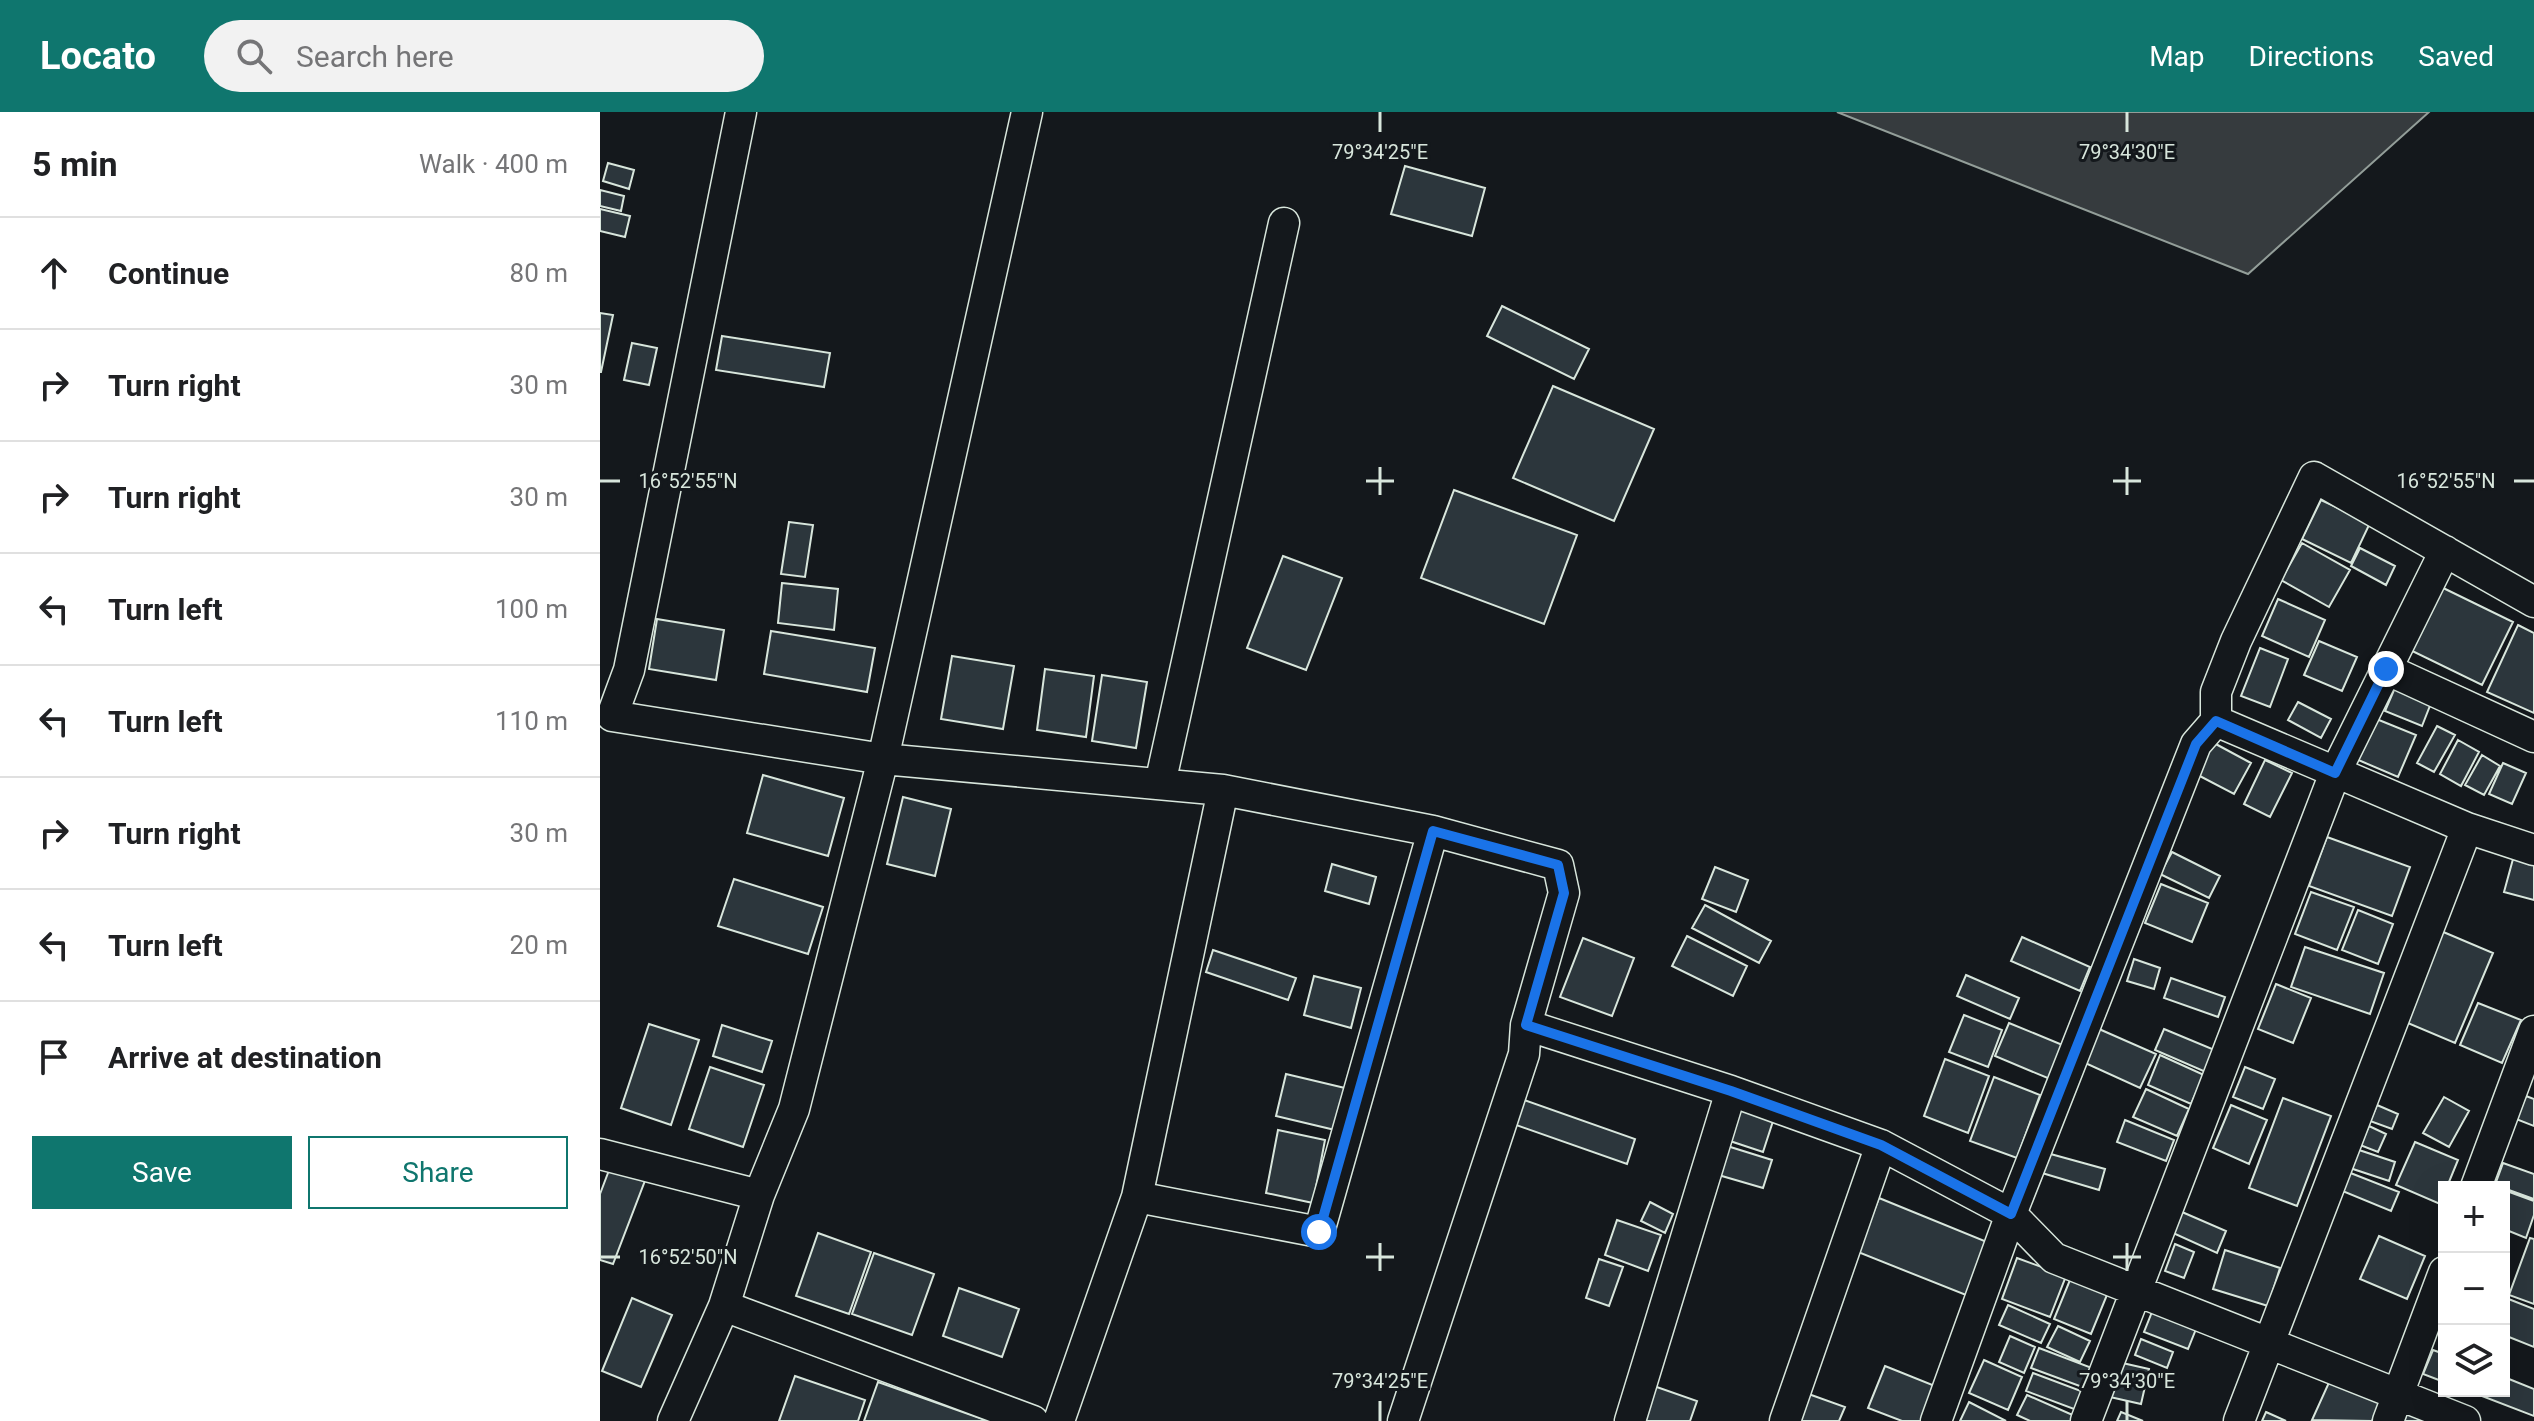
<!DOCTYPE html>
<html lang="en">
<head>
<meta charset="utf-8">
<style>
	:root { --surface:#fff; --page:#f2f2f2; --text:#202124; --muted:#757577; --line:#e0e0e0; --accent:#0f766e }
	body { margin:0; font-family:Roboto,sans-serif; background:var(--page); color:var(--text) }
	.controls { position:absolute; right:24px; bottom:24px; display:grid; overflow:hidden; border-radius:0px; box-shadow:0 8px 32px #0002 }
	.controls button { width:72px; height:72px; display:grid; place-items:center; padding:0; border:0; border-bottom:2px solid var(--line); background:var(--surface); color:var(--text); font:40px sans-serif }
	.stop { position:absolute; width:24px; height:24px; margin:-18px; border:6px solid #1a73e8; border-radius:50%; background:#fff }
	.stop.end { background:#1a73e8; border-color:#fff; box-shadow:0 2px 8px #0008 }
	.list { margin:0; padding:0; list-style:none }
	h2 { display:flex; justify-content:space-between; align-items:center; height:104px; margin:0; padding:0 32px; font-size:34px }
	h2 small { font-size:26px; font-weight:400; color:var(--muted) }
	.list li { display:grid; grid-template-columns:52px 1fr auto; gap:24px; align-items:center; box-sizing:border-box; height:112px; padding:0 32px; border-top:2px solid var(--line) }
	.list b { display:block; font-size:30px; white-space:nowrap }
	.list em { font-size:26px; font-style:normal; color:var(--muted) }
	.actions { display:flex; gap:16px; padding:24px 32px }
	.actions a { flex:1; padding:18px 0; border:2px solid var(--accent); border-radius:0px; text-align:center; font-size:28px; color:var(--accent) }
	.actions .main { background:var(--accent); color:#fff }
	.icon { flex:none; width:44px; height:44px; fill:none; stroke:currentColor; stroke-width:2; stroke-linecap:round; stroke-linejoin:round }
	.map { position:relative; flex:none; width:1934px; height:1309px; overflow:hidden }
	header { display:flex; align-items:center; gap:48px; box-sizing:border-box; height:112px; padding:0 40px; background:var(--accent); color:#fff }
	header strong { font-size:38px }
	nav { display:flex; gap:44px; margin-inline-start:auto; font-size:28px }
	.search { width:560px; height:72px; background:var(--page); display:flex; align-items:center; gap:20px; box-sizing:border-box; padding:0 28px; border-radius:44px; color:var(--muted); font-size:30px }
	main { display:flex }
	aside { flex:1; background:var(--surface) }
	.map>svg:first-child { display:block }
</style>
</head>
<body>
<header>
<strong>Locato</strong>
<div class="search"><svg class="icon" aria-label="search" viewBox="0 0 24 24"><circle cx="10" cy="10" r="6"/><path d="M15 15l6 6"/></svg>Search here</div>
<nav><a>Map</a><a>Directions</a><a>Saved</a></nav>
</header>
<main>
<aside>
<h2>5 min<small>Walk · 400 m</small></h2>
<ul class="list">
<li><svg class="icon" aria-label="ahead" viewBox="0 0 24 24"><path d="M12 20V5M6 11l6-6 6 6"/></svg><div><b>Continue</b></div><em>80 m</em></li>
<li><svg class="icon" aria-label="right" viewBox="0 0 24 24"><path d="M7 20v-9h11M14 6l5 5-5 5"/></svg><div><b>Turn right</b></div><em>30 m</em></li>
<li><svg class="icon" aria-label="right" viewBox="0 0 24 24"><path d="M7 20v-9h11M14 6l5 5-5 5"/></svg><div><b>Turn right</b></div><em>30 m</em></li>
<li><svg class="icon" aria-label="left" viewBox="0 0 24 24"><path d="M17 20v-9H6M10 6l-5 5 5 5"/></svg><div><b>Turn left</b></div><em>100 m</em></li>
<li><svg class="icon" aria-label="left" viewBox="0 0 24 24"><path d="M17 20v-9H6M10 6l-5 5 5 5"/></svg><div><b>Turn left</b></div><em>110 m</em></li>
<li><svg class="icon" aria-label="right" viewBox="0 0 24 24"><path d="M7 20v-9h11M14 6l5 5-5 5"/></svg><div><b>Turn right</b></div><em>30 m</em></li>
<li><svg class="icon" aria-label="left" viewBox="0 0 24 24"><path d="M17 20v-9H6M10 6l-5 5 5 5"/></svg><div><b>Turn left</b></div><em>20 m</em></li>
<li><svg class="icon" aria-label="arrive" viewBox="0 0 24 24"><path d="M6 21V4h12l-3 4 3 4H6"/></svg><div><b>Arrive at destination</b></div></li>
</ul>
<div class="actions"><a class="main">Save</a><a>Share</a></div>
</aside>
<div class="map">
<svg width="1934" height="1309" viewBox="0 0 1934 1309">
	<rect width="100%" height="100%" fill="#14181c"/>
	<path fill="#363b3e" stroke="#939e99" stroke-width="2" d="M1237 0H1829L1648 162Z"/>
	<path fill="#2c363c" stroke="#d8e6dc" stroke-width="2" d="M8 51 34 58 29 77 3 69Z
		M805 54 885 76 872 124 791 102Z
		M0 78 24 84 21 99 0 94Z
		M0 97 30 104 25 125 0 119Z
		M902 194 989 237 974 267 887 224Z
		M0 201 13 203 1 260H0Z
		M122 224 230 241 224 275 116 258Z
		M32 231 57 236 49 273 24 268Z
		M953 274 1054 317 1014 409 913 366Z
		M854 378 977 423 944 512 821 466Z
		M1721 388 1770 411 1751 451 1702 427Z
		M189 410 213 413 205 465 181 462Z
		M1702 431 1750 458 1729 495 1681 468Z
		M1760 436 1795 454 1786 473 1751 454Z
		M683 444 742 466 706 558 647 536Z
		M182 471 238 477 234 518 178 511Z
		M1835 472 1913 510 1882 573 1804 535Z
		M1678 487 1725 508 1709 545 1662 524Z
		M57 507 124 518 116 568 49 557Z
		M1918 513 1934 521V601L1887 580Z
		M171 519 275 536 267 580 164 562Z
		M1719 529 1757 545 1742 579 1704 563Z
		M1660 536 1688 547 1670 595 1641 584Z
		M352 544 414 554 403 617 341 607Z
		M445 557 494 564 486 625 437 618Z
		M502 563 547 570 536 636 492 629Z
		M1797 571 1833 586 1822 614 1785 599Z
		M1698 590 1731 607 1721 626 1688 608Z
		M1774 606 1816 623 1798 665 1756 647Z
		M1837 614 1855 623 1834 660 1817 651Z
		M1858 628 1879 640 1861 674 1840 662Z
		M1612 630 1651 651 1634 682 1594 661Z
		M1882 643 1900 654 1884 683 1865 673Z
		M1665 648 1692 661 1670 705 1644 692Z
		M1903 651 1926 661 1912 692 1889 682Z
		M163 663 244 686 228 744 147 721Z
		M303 685 351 697 335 764 287 752Z
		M1727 725 1810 755 1792 804 1709 774Z
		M1572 740 1620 764 1609 786 1560 762Z
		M1913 747 1934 753V788L1904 780Z
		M732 752 776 765 769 792 725 779Z
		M1115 755 1148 768 1136 800 1102 787Z
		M134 767 223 795 208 842 118 814Z
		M1561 772 1608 791 1592 830 1545 811Z
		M1711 780 1754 795 1737 838 1695 822Z
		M1105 793 1171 829 1159 851 1092 816Z
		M1758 798 1793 812 1778 852 1742 838Z
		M1841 819 1893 841 1855 931 1803 909Z
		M1087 824 1147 854 1133 884 1072 854Z
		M1422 825 1490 855 1480 879 1411 849Z
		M983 826 1034 846 1012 904 960 885Z
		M1705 835 1784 861 1770 902 1691 875Z
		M613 838 696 866 688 888 606 860Z
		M1534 847 1560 856 1554 877 1527 869Z
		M1366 863 1419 886 1410 907 1357 884Z
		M714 864 761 876 751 916 704 903Z
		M1571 866 1625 885 1618 905 1564 886Z
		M1676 872 1711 886 1693 931 1658 917Z
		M1878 891 1921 908 1902 951 1860 933Z
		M1364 903 1402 918 1388 955 1349 940Z
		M1409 911 1465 934 1450 967 1395 944Z
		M49 912 99 928 71 1013 21 996Z
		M122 913 172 929 162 960 113 944Z
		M1499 917 1556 942 1540 976 1483 950Z
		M1564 917 1617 939 1608 961 1555 938Z
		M1560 943 1604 963 1591 992 1548 973Z
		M1345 947 1389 964 1368 1021 1324 1004Z
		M110 955 164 973 143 1035 89 1017Z
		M1645 955 1675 967 1663 997 1633 985Z
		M686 962 745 976 735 1018 676 1004Z
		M1394 965 1440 983 1417 1046 1370 1029Z
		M1546 977 1589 997 1577 1024 1533 1005Z
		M1926 984 1934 987V1014L1916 1007Z
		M1844 985 1869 999 1849 1035 1823 1021Z
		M1683 986 1731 1004 1697 1094 1649 1076Z
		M924 988 1035 1027 1027 1052 916 1013Z
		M1135 992 1175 1003 1163 1040 1124 1027Z
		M1631 993 1667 1008 1649 1052 1613 1036Z
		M1777 993 1798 1002 1792 1017 1770 1009Z
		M1525 1008 1574 1028 1566 1049 1517 1030Z
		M1769 1014 1786 1022 1778 1040 1760 1033Z
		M678 1018 725 1028 713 1091 666 1081Z
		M1815 1030 1858 1048 1840 1092 1796 1073Z
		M1124 1033 1172 1048 1163 1076 1115 1062Z
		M1756 1037 1795 1050 1789 1069 1750 1056Z
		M1447 1041 1505 1057 1499 1078 1442 1061Z
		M1903 1051 1934 1062V1087L1895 1073Z
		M11 1053 46 1066 13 1152 0 1148V1082Z
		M1748 1060 1799 1080 1791 1099 1740 1078Z
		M1904 1078 1934 1089V1103L1926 1126 1904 1117Z
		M1279 1086 1387 1130 1366 1183 1258 1140Z
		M1050 1090 1073 1102 1065 1121 1041 1109Z
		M1582 1100 1626 1119 1617 1141 1573 1121Z
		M1017 1108 1061 1123 1048 1159 1005 1143Z
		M218 1121 271 1140 249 1202 196 1184Z
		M1779 1124 1825 1144 1807 1187 1760 1167Z
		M1930 1126 1934 1127V1192L1909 1183Z
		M1575 1132 1594 1140 1584 1166 1565 1159Z
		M1625 1138 1680 1156 1668 1194 1613 1177Z
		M274 1141 334 1162 312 1223 252 1202Z
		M1417 1146 1466 1164 1450 1205 1402 1187Z
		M999 1147 1023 1155 1009 1194 986 1186Z
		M1472 1163 1509 1178 1491 1222 1454 1207Z
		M359 1176 419 1197 402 1245 343 1224Z
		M32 1186 72 1203 41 1275 2 1259Z
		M1906 1186 1934 1197V1235L1904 1223Z
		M1408 1193 1450 1212 1441 1231 1399 1213Z
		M1554 1195 1598 1212 1588 1237 1544 1220Z
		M1458 1214 1490 1229 1480 1250 1447 1235Z
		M1410 1224 1435 1235 1424 1261 1399 1250Z
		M1541 1227 1573 1240 1567 1256 1535 1243Z
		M1439 1236 1492 1256 1485 1276 1431 1256Z
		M1833 1238 1844 1242V1270L1823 1262Z
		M1384 1248 1422 1265 1408 1298 1369 1281Z
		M1518 1250 1549 1257 1541 1292 1510 1285Z
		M1285 1254 1335 1274 1321 1309H1302L1268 1296Z
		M1433 1261 1489 1282 1482 1300 1426 1279Z
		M195 1264 265 1288 258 1309H179Z
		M1904 1265 1934 1277V1304L1869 1279H1904Z
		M1731 1266 1782 1288 1772 1309 1712 1308Z
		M278 1270 388 1309H264Z
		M1051 1273 1097 1289 1090 1309H1040Z
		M1203 1280 1245 1295 1239 1309H1192Z
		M1427 1283 1475 1304 1473 1309H1430L1417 1303Z
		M1369 1290 1406 1309H1360Z
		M1805 1299 1833 1309H1802Z
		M1521 1300 1543 1309H1517Z
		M1666 1300 1686 1309H1662Z"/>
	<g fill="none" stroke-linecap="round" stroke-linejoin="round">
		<defs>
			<path id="street" d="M141 0 29 558 12 604 283 647 623 678 833 719 958 753 964 781 926 913 924 942 803 1309
				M1786 557 1934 625
				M1616 609 1867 716 1934 738
				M560 672 684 111
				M926 913 1131 979 1281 1033 1411 1102 1454 1146 1865 1309
				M0 1042 159 1083
				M1876 1075 1934 919
				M537 1085 719 1120 833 719
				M124 1194 433 1309
				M73 1309 124 1194 159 1083 194 997 283 647 427 0
				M459 1309 537 1085 623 678
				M1030 1309 1131 979
				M1185 1309 1281 1033
				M1336 1309 1411 1102 1596 632 1616 609V580L1636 529 1714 365 1934 490
				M1486 1309 1735 661 1845 439
				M1639 1309 1867 716
				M1788 1309 1844 1160"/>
		</defs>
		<use href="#street" stroke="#d8e6dc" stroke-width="33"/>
		<use href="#street" stroke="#14181c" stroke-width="30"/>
	</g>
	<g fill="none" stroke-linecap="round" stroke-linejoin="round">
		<path stroke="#1a73e8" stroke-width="10" d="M719 1120 833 719 958 753 964 781 926 913 1131 979 1281 1033 1411 1102 1596 632 1616 609 1735 661 1786 557"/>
	</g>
	<path fill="none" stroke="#d8e6dc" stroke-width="3" d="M780 0V20M1527 0V20M780 355V383M1527 355V383M0 369H20M766 369H794M1513 369H1541M1914 369H1934M780 1131V1159M1527 1131V1159M0 1145H20M766 1145H794M1513 1145H1541M780 1289V1309M1527 1289V1309"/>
	<g font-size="20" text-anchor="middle" fill="#d8e6dc" stroke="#14181c" stroke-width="6" stroke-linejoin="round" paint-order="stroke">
		<text x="780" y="47">79°34'25"E</text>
		<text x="1527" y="47">79°34'30"E</text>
		<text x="88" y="376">16°52'55"N</text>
		<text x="1846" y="376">16°52'55"N</text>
		<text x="88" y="1152">16°52'50"N</text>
		<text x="780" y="1276">79°34'25"E</text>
		<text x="1527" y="1276">79°34'30"E</text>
	</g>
</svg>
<div class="controls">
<button>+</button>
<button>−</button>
<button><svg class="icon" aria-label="layers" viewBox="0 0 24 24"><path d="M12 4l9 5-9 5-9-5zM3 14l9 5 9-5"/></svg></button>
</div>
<div class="stop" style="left:719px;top:1120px"></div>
<div class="stop end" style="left:1786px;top:557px"></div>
</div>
</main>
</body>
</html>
